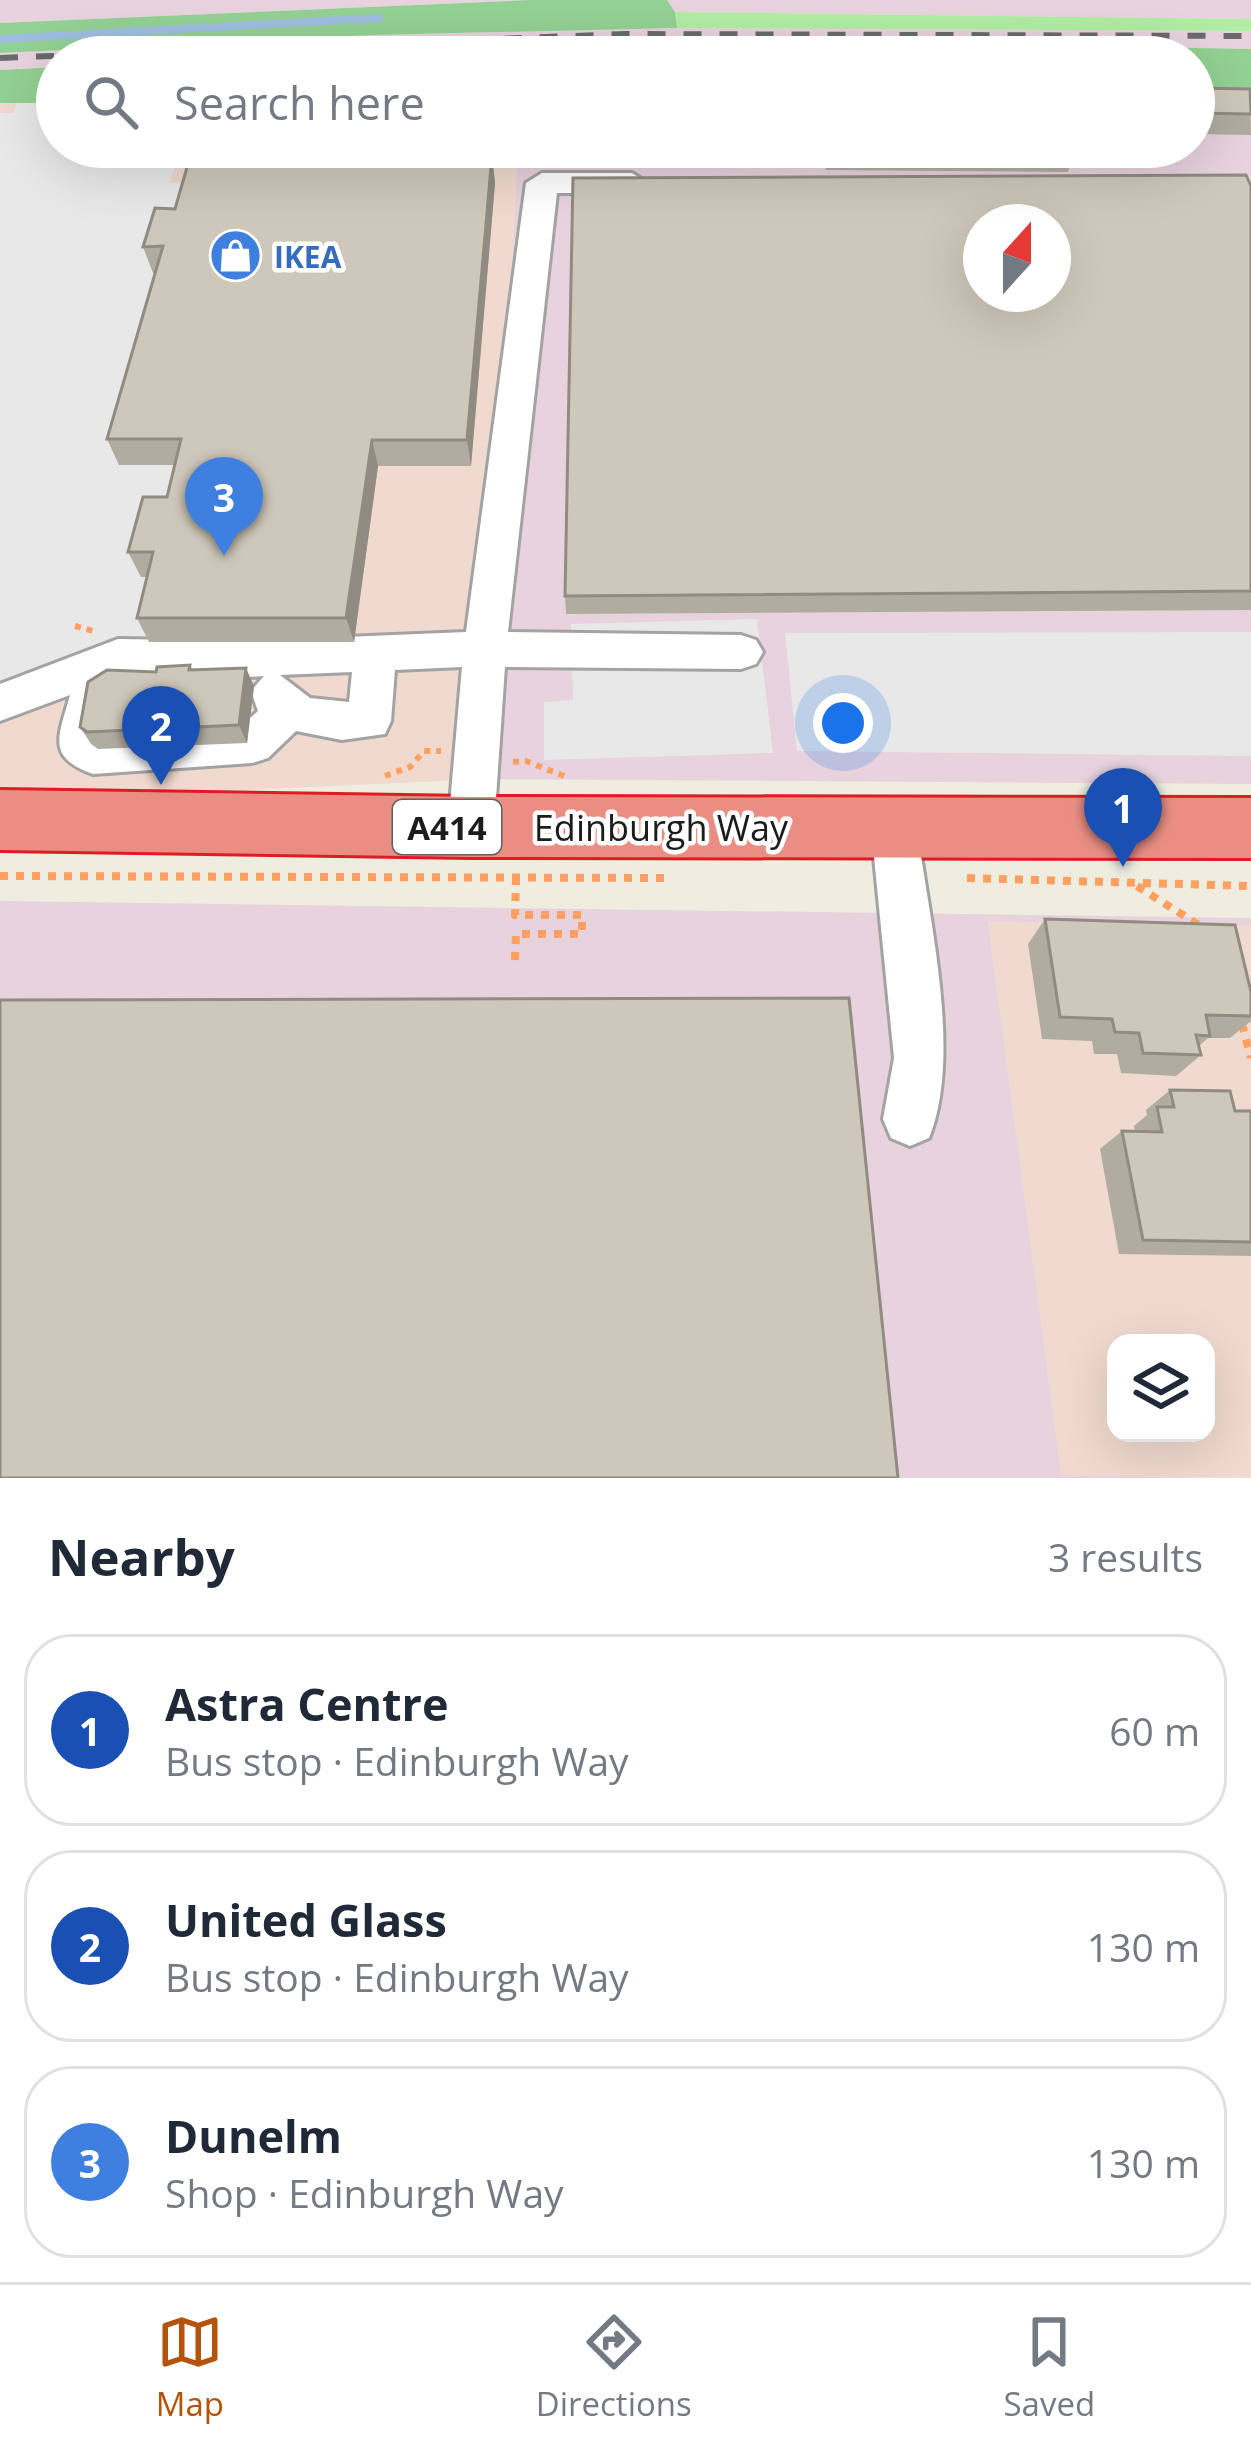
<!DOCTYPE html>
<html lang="en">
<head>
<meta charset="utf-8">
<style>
	:root { --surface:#fff; --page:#f2f2f3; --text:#1f2937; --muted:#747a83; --line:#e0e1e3; --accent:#b45309 }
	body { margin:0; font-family:"Open Sans",sans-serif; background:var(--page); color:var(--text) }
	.controls { position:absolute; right:36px; bottom:36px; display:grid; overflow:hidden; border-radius:24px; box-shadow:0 12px 48px #0002 }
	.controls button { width:108px; height:108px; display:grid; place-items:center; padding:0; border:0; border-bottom:3px solid var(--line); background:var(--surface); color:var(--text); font:60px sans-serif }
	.compass { position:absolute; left:963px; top:204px; width:108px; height:108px; border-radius:50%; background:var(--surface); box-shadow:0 12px 48px #0002; rotate:21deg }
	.you { position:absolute; left:843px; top:723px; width:42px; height:42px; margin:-30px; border:9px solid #fff; border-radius:50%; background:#1a73e8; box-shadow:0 0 0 18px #1a73e833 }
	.badge { display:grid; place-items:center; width:78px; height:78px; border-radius:50%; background:var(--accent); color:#fff; font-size:39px; font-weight:700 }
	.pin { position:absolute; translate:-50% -99px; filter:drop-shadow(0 3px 6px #0008) }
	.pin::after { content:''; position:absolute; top:63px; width:42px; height:36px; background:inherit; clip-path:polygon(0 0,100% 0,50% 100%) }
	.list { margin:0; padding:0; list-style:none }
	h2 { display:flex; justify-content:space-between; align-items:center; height:156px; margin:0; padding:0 48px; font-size:51px }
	h2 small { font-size:39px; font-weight:400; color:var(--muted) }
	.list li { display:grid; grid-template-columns:78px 1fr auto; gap:36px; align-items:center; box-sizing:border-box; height:192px; margin:0 24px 24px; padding:0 24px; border:3px solid var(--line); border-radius:48px }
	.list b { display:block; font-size:45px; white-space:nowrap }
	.list p { margin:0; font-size:39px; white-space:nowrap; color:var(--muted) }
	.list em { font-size:39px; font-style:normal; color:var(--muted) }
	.icon { flex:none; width:66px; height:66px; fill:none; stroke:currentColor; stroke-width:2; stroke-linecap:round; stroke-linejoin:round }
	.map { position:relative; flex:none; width:1251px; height:1478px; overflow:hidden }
	.search { position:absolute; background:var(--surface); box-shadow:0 12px 48px #0002; left:36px; right:36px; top:36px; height:132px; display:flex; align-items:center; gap:30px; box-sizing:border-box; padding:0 42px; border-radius:66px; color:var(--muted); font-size:45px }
	.sheet { height:804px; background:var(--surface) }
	nav { display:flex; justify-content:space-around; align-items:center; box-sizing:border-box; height:168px; border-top:3px solid var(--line); background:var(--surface); font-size:33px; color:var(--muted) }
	nav a { display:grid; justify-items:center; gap:6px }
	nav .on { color:var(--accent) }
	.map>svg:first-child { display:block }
</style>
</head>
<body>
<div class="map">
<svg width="1251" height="1478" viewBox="0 0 1251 1478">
	<rect width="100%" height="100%" fill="#eeede0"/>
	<path fill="#f0d9ce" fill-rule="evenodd" d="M0 103H57V147H518L486 779 0 801Z
		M988 920 1251 926V1478L1061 1476ZM1116 1343H1206V1433H1116Z"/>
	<path fill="#e7d2dd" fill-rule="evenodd" d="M0 0H532L0 23Z
		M667 0H1251V19L675 12Z
		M677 28 1251 31V49L910 43 614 47 57 57V67L0 70V53L373 35Z
		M1194 93 1251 97V784L486 779 518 147H1194ZM981 222H1053V294H981Z
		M0 901 1251 918V926L988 921 1061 1475 1201 1478H0Z"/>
	<path fill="#b1eca3" d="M675 12 1251 19V31L677 28Z"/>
	<path fill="#93d093" d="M532 0H667L675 12 677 28 373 35 0 53V23Z
		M910 43 1251 49V97L1194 93V57H242Z
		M57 67V103H0V70Z"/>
	<path fill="#e8e8e8" d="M17 103H57V147H181L170 183 199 184 119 464 192 465 149 642 0 682V113H13Z
		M757 619 773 753 544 760V702L573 700 571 624Z
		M1251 632V756L797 751 785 633Z"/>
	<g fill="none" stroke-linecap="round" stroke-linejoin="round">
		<path stroke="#9ebdde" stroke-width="8" d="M0 39 379 18"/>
		<defs>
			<path id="minor" d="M542 173H632L648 183 632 193H557L508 632 741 635 756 640 763 652 756 664 741 669 505 667 494 827 488 842 471 848 454 842 448 827 462 667 395 670 391 721 385 734 342 740 296 731 268 758 252 763 93 774C45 757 59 736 70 695L0 721V684L118 639 248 641 466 632 526 183ZM352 672 349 702 310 698 280 675ZM124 675 248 677 264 676 251 691 258 711 241 726 105 735 111 705 128 683Z
				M894 806 911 812 917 827C928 916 963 1055 929 1138L910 1146 891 1138 883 1119 894 1058 871 827 877 812Z"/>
			<path id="highway" d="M0 790 471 797 1251 798V858L471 857 0 850Z"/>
		</defs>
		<use href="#minor" stroke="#a3a3a3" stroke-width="6"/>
		<use href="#highway" stroke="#df1b24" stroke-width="6"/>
		<path stroke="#ff9f60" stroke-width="6" stroke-dasharray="6 6" stroke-linecap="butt" d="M75 626 93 631
			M513 762 526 761 569 778
			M385 776 410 767 424 751H441"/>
		<path stroke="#ff9f60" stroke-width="8" stroke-dasharray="8 8" stroke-linecap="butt" d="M0 876 666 878
			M967 878 1251 886
			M1137 886 1202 927
			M515 960 516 934H582V915H515L516 880
			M1242 1024 1251 1058"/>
		<use href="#minor" fill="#fff" fill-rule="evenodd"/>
		<use href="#highway" fill="#ea8e83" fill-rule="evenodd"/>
		<path stroke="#6a6a6a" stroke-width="6" stroke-dasharray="18 18" stroke-linecap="butt" d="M0 58 625 34 1251 36"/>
	</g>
	<path fill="#b1aca0" d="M1194 88 1250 89 1251 135 1194 134Z
		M199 147H467L468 155 492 156 495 183 471 466H378L354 642H149L137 618 147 577H141L128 552 167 497 175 465H119L107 439 155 273H153L143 247 175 209Z
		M823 147H1076L1068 172 826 170Z
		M1114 147H1148L1147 149Z
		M1251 186V610L566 614 565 596Z
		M190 665 193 670 254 686 247 743 98 749 91 744 80 727 156 672Z
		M1045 919 1251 992V1021L1230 1038H1208L1199 1046 1201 1055 1176 1076 1121 1073 1117 1054H1094L1092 1041 1042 1039 1028 944Z
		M1170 1090 1235 1111H1251V1256L1119 1254 1100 1149 1122 1131 1135 1132 1134 1126 1147 1115 1146 1110Z"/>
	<path fill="#908c82" d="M492 156 495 183 471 466 467 440Z
		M372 440 378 466 354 642 346 618Z
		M246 668 254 686 247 743 239 725Z"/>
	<path fill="#cec8ba" stroke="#908c82" stroke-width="3" fill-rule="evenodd" d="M1194 88 1250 89 1251 114 1194 113Z
		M199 147H466L465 155 492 156 467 440H372L346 618H137L153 552H128L143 497H167L181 439H107L163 246 143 247 155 208 175 209 190 157H197Z
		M1246 175 1251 186V591L565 596 573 178ZM981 222H1053V294H981Z
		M190 665 189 670 246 668 239 725 87 732 80 727 88 682 107 670 156 672 157 667Z
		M1045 919 1235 925 1251 992V1016L1206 1015 1210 1036 1196 1035 1201 1055 1143 1053 1139 1033 1115 1032 1112 1019 1060 1017Z
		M849 998 898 1478H0V1000Z
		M1170 1090 1230 1091 1235 1111H1251V1242L1143 1240 1122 1131 1162 1132 1157 1107H1174Z"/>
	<defs>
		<symbol id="shop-disc" viewBox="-11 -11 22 22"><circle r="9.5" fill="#3f7fe0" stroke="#fff"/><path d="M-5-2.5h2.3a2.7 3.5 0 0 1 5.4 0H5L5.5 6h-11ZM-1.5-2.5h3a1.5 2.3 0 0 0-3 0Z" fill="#fff"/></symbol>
	</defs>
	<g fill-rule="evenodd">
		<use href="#shop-disc" x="206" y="226" width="59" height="59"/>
	</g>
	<g text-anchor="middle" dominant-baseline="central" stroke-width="9" stroke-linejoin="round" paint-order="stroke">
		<g font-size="30" font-weight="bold" fill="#366cbe" stroke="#fff" text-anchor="start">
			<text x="274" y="256">IKEA</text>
		</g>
		<rect fill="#fff" stroke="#606060" stroke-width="3" x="393" y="800" width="108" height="54" rx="9"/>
		<g font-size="33" font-weight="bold" fill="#1c1c1c">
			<text x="447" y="827">A414</text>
		</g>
		<g font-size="36" fill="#1c1c1c" stroke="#fff">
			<text x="661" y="827">Edinburgh Way</text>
		</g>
	</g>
</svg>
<div class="controls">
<button><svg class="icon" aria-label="layers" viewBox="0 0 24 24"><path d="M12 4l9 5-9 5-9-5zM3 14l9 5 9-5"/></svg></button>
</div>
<svg class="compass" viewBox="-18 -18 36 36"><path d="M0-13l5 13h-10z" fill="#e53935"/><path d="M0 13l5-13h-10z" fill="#747a83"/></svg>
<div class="you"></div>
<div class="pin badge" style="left:1123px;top:867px;background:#1a4fb4">1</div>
<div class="pin badge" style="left:161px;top:785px;background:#1a4fb4">2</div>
<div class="pin badge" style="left:224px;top:556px;background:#3f7fe0">3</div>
<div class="search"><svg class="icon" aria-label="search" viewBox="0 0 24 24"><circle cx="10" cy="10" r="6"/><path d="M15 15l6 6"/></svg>Search here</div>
</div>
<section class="sheet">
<h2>Nearby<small>3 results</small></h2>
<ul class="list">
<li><span class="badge" style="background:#1a4fb4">1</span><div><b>Astra Centre</b><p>Bus stop · Edinburgh Way</p></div><em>60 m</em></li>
<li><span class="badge" style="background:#1a4fb4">2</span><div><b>United Glass</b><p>Bus stop · Edinburgh Way</p></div><em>130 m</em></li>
<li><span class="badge" style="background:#3f7fe0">3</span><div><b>Dunelm</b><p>Shop · Edinburgh Way</p></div><em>130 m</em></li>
</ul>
</section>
<nav>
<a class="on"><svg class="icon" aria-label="map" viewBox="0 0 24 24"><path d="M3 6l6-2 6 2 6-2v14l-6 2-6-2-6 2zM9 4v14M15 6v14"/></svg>Map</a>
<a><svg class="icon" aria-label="directions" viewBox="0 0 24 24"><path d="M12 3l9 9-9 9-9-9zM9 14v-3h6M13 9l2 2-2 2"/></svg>Directions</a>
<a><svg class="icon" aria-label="saved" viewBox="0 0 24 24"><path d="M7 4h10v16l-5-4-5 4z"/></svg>Saved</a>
</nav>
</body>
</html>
